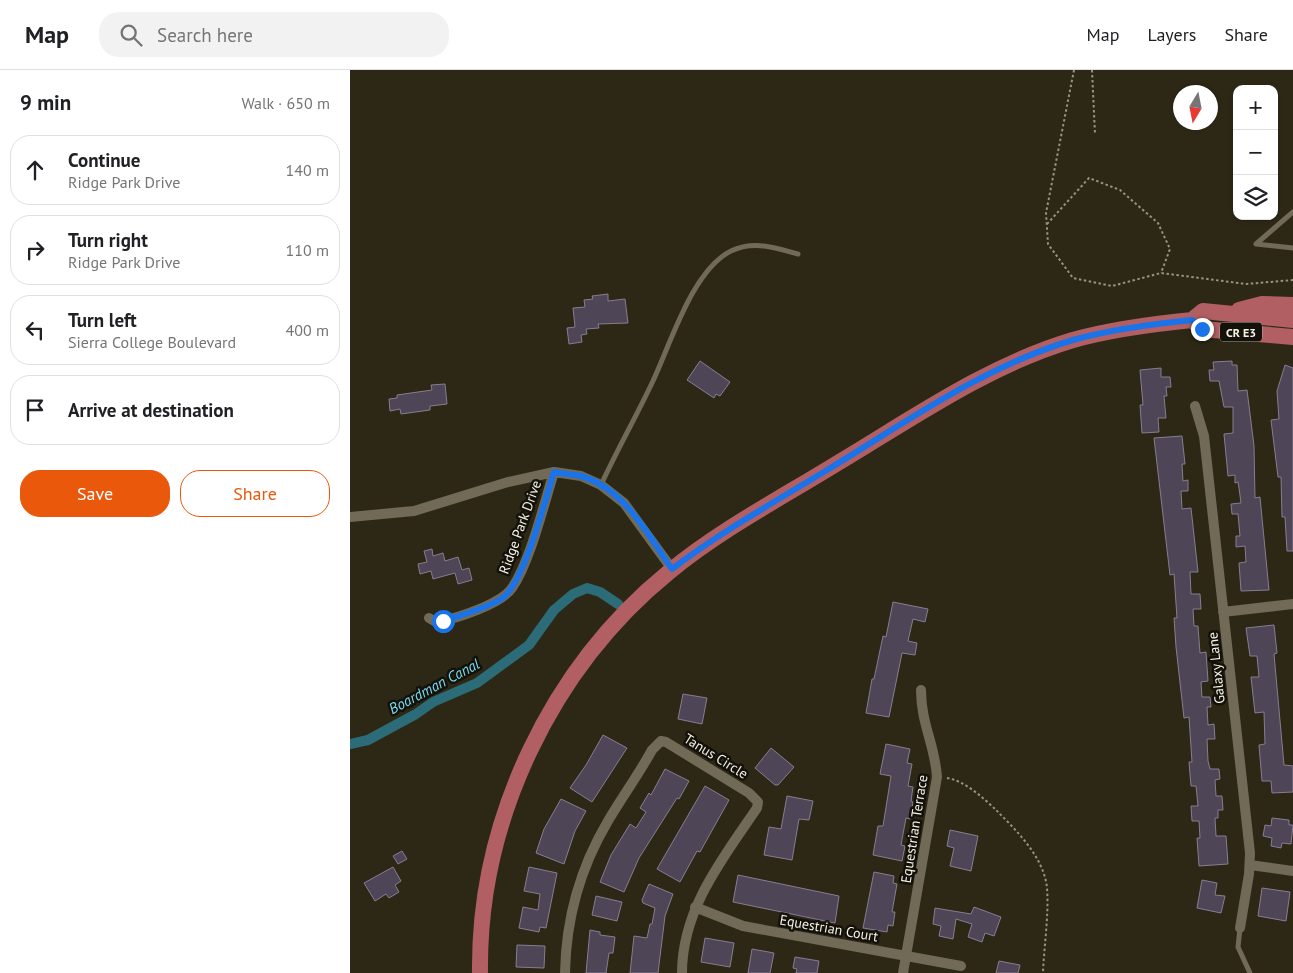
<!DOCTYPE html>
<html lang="en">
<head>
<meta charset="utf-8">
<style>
	:root { --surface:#fff; --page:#f2f2f2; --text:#202124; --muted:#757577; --line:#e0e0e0; --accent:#ea580c }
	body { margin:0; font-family:"PT Sans",sans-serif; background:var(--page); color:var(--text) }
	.controls { position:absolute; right:15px; top:15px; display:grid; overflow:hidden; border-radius:10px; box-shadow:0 1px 4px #0004 }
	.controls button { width:45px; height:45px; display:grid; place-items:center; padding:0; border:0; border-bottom:1px solid var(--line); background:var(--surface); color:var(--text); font:25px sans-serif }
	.compass { position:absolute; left:823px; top:15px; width:45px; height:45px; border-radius:50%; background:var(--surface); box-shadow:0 1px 4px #0004; rotate:190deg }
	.stop { position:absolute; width:15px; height:15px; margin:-11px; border:4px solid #1a73e8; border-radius:50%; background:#fff }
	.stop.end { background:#1a73e8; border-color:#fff; box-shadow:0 1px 5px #0008 }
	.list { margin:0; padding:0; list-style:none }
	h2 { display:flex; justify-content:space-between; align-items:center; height:65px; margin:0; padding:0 20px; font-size:21px }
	h2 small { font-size:16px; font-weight:400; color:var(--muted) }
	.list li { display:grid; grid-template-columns:32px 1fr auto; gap:15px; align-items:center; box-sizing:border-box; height:70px; margin:0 10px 10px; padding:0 10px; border:1px solid var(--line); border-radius:20px }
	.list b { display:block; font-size:19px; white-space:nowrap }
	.list p { margin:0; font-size:16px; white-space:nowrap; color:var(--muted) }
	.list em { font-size:16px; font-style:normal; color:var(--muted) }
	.actions { display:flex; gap:10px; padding:15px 20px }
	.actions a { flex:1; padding:11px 0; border:1px solid var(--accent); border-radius:20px; text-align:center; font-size:18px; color:var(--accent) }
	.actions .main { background:var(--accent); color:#fff }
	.icon { flex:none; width:28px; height:28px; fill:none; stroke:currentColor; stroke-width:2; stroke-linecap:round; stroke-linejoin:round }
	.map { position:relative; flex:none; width:943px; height:903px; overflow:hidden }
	header { display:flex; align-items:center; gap:30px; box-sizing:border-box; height:70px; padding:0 25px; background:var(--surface); border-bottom:1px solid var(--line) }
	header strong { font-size:24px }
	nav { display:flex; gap:28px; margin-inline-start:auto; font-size:18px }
	.search { width:350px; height:45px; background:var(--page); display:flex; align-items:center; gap:12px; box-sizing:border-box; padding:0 18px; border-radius:20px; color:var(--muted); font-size:19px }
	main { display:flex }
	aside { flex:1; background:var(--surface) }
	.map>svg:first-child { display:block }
</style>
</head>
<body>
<header>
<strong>Map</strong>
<div class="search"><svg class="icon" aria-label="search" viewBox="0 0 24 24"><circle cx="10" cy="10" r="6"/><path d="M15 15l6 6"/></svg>Search here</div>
<nav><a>Map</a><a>Layers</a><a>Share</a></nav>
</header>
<main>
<aside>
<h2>9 min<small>Walk · 650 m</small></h2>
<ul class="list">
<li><svg class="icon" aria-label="ahead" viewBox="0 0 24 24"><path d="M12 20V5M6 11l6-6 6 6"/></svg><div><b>Continue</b><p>Ridge Park Drive</p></div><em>140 m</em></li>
<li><svg class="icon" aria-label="right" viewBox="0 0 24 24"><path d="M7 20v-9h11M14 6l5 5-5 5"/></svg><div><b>Turn right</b><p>Ridge Park Drive</p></div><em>110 m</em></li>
<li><svg class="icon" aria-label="left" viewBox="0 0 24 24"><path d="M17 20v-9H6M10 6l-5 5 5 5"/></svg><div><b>Turn left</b><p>Sierra College Boulevard</p></div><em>400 m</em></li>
<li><svg class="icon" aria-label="arrive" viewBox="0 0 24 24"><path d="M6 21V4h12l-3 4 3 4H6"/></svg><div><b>Arrive at destination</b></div></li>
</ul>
<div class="actions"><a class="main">Save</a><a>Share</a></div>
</aside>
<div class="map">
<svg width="943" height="903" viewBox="0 0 943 903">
	<rect width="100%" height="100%" fill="#2d2816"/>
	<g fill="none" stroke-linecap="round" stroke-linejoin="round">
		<path stroke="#2c6c78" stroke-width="10" d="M0 674 18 670 66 644 83 632 127 613 179 575 204 540 223 524 237 518 250 522 268 534"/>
	</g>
	<path fill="#4e4556" stroke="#877d91" d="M258 224V231L275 229 278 253 248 254 249 258 236 259 237 264 231 265 232 272 219 274 217 258 225 257 223 238 235 237 234 230 243 229 242 226Z
		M350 291 380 312 370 326 366 324 364 328 337 310Z
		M882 291V295H887L888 321 897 320 904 376 905 428 910 427 919 520 891 521 889 493 896 492 895 476 886 477V466H890L888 444H882L881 434 891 433 889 418 888 412 885 413V405L878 406 874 364 883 363V337H874L869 311H860L859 300H864L863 292Z
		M935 295 943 298V481H937L935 447H932L931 407H928L921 350 929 349 927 321Z
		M811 298V307H820L821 317H816L817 326H814L816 348H808L809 362 792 363 790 335H793L790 300Z
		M95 314 97 334 80 336V340L51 344 50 339 40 341 39 329 47 328V325L82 320 81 315Z
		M832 366 835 394H832L833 411 838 410V421H831L832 439 841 438 848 502H840L841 524H850L851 539H843L844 556H848L850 583 856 582 858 611 851 612 852 627H860L861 637H857L858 655 864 654 865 669H857L858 691 860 699H869L870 709 865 710 866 726H872L873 740H868V748H865L866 766H876L878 794 849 796 847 768H850L849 751H842L841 736H848L846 716H841L839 692H842L839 647 834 648 826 577 824 548H827L824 504 820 505 804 368Z
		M82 479 83 486 93 483 95 491 108 487 112 500 119 498 122 510 108 514 105 503 83 509 81 501 70 504 68 494 77 492 74 481Z
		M543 532 578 539 575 552 563 549 558 571 567 573 565 585 552 583 539 647 516 643 522 609H524L533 566 536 567Z
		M924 555 927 583 924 584 934 695 943 696V722L922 723 921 711H912L909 675 915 674 914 642 905 643 901 607H909L907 586H900L896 558Z
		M333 624 357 628 352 654 328 649Z
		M253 665 277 678 242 732 220 718 236 695Z
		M536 674 560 679 557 693 562 694 558 716 563 717 561 731 563 732 560 749 556 748 551 775 555 776 552 791 523 785 528 756H533L541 706 530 704Z
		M421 678 444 697 428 715H425L405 698Z
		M315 699 339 711 329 729 327 728 289 788 274 822 250 812 261 785 280 754 286 758 296 742 290 738 299 723 301 725Z
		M355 716 379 730 350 782 347 781 330 812 307 799Z
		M437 726 463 731 459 750 449 749 442 790 414 785 419 757 431 759Z
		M211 729 236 741 225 761 214 794 186 783 194 759Z
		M922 748 939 750V755H943L941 774 932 773 931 778 921 776 922 768 913 766 915 755 921 756Z
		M600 760 628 766 621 801 600 796 604 778 597 776Z
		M52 781 57 789 48 794 43 786Z
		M43 797 51 811 45 815 49 822 39 828 36 824 25 831 14 813Z
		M179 797 207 803 196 858 190 857 189 862 169 858 173 837 188 840 190 824 174 821Z
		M524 802 544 806 543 813 547 814 542 842H545L543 856 538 855 537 862 513 858Z
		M388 805 489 826 485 853 383 832Z
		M852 810 867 813 865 825 875 826 871 843 847 838Z
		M299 814 323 824 315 846 308 903H280L284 866 297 868 300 854H302L305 838 293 833 292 830Z
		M912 818 940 822 936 851 908 846Z
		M246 826 272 832 267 851 242 845Z
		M624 837 651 847 644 866 635 863 632 872 618 867 622 854 606 849 603 869 589 866 591 856 583 854 585 838 621 844Z
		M240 860 250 862V865L265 867 263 883H259L256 903H236Z
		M355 868 384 873 380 897 351 892Z
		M167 875 195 876 194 898 166 897Z
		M402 879 424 883 420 903H398Z
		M445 887 469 891 467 903H446L447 899 443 898Z
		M649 891 670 895 668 903H646Z"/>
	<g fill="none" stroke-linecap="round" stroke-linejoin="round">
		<path stroke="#979384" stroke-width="2" stroke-dasharray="2.5 2.5" stroke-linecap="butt" d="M724 0 696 143 698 174 723 208 762 216 811 203 896 214 943 210
			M742 0 745 64
			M697 154 739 108 770 120 808 153 820 179 811 203
			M597 708C615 711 632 727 645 739 666 760 694 787 697 818 699 846 694 876 693 903"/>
		<path stroke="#706a56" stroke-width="5" d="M943 142 906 174 943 178
			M251 415C267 380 286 347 302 313 320 276 342 200 381 181 404 170 425 178 448 184
			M890 858 888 877 900 903"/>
		<path stroke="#706a56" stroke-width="10" d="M845 336 854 366 900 783 899 804 890 858
			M0 447 64 441 158 412 204 402 231 406 251 415 274 433 322 499
			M873 542 943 534
			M79 548 86 552C106 549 151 534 162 518 180 492 194 434 204 402
			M900 795 943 801
			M345 837 393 856 611 896
			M215 903C216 848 230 798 258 751 272 727 289 704 302 680L311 671 316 672 399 723 408 732 407 738C373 788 332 839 332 903
			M553 903 587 707C585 675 571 654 571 620"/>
		<path stroke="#b15f63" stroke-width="16" d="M889 240 912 234 943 235
			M842 250 852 259 943 267
			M130 903C128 751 201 598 319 502 371 459 433 427 491 391 566 346 639 295 723 270 762 259 802 254 842 250L853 241 943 250"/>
	</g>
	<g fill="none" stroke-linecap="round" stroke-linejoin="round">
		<path stroke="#1a73e8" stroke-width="6" d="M93 551C112 545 134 539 151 529 174 515 195 430 204 402 213 404 222 404 231 406 275 419 298 465 322 499 372 461 428 430 482 397 559 350 635 296 723 270 762 259 802 254 842 250L852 259"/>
	</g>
	<g text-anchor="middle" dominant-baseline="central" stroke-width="5" stroke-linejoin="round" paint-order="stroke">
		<rect fill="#131109" stroke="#b1aea4" stroke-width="1" x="870" y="252.5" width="42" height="19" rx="4"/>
		<g font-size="12" font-weight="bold" fill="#f5f2e6">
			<text x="891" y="262">CR E3</text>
		</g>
		<g font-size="14" fill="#f5f2e6" stroke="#131109">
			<text transform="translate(170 457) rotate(-70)">Ridge Park Drive</text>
			<text transform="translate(866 598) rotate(-96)">Galaxy Lane</text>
			<text transform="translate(366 686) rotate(32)">Tanus Circle</text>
			<text transform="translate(564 759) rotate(-81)">Equestrian Terrace</text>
			<text transform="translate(479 858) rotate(10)">Equestrian Court</text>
		</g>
		<g font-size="15" font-style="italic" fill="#78dbef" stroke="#131109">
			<text transform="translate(84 616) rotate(-28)">Boardman Canal</text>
		</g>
	</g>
</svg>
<div class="controls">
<button>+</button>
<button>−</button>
<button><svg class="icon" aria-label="layers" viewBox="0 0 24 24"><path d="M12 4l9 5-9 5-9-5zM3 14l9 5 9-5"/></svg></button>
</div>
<svg class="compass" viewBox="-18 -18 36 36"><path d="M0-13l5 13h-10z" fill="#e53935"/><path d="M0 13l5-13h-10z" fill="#757577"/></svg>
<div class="stop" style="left:93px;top:551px"></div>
<div class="stop end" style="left:852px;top:259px"></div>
</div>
</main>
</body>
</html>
